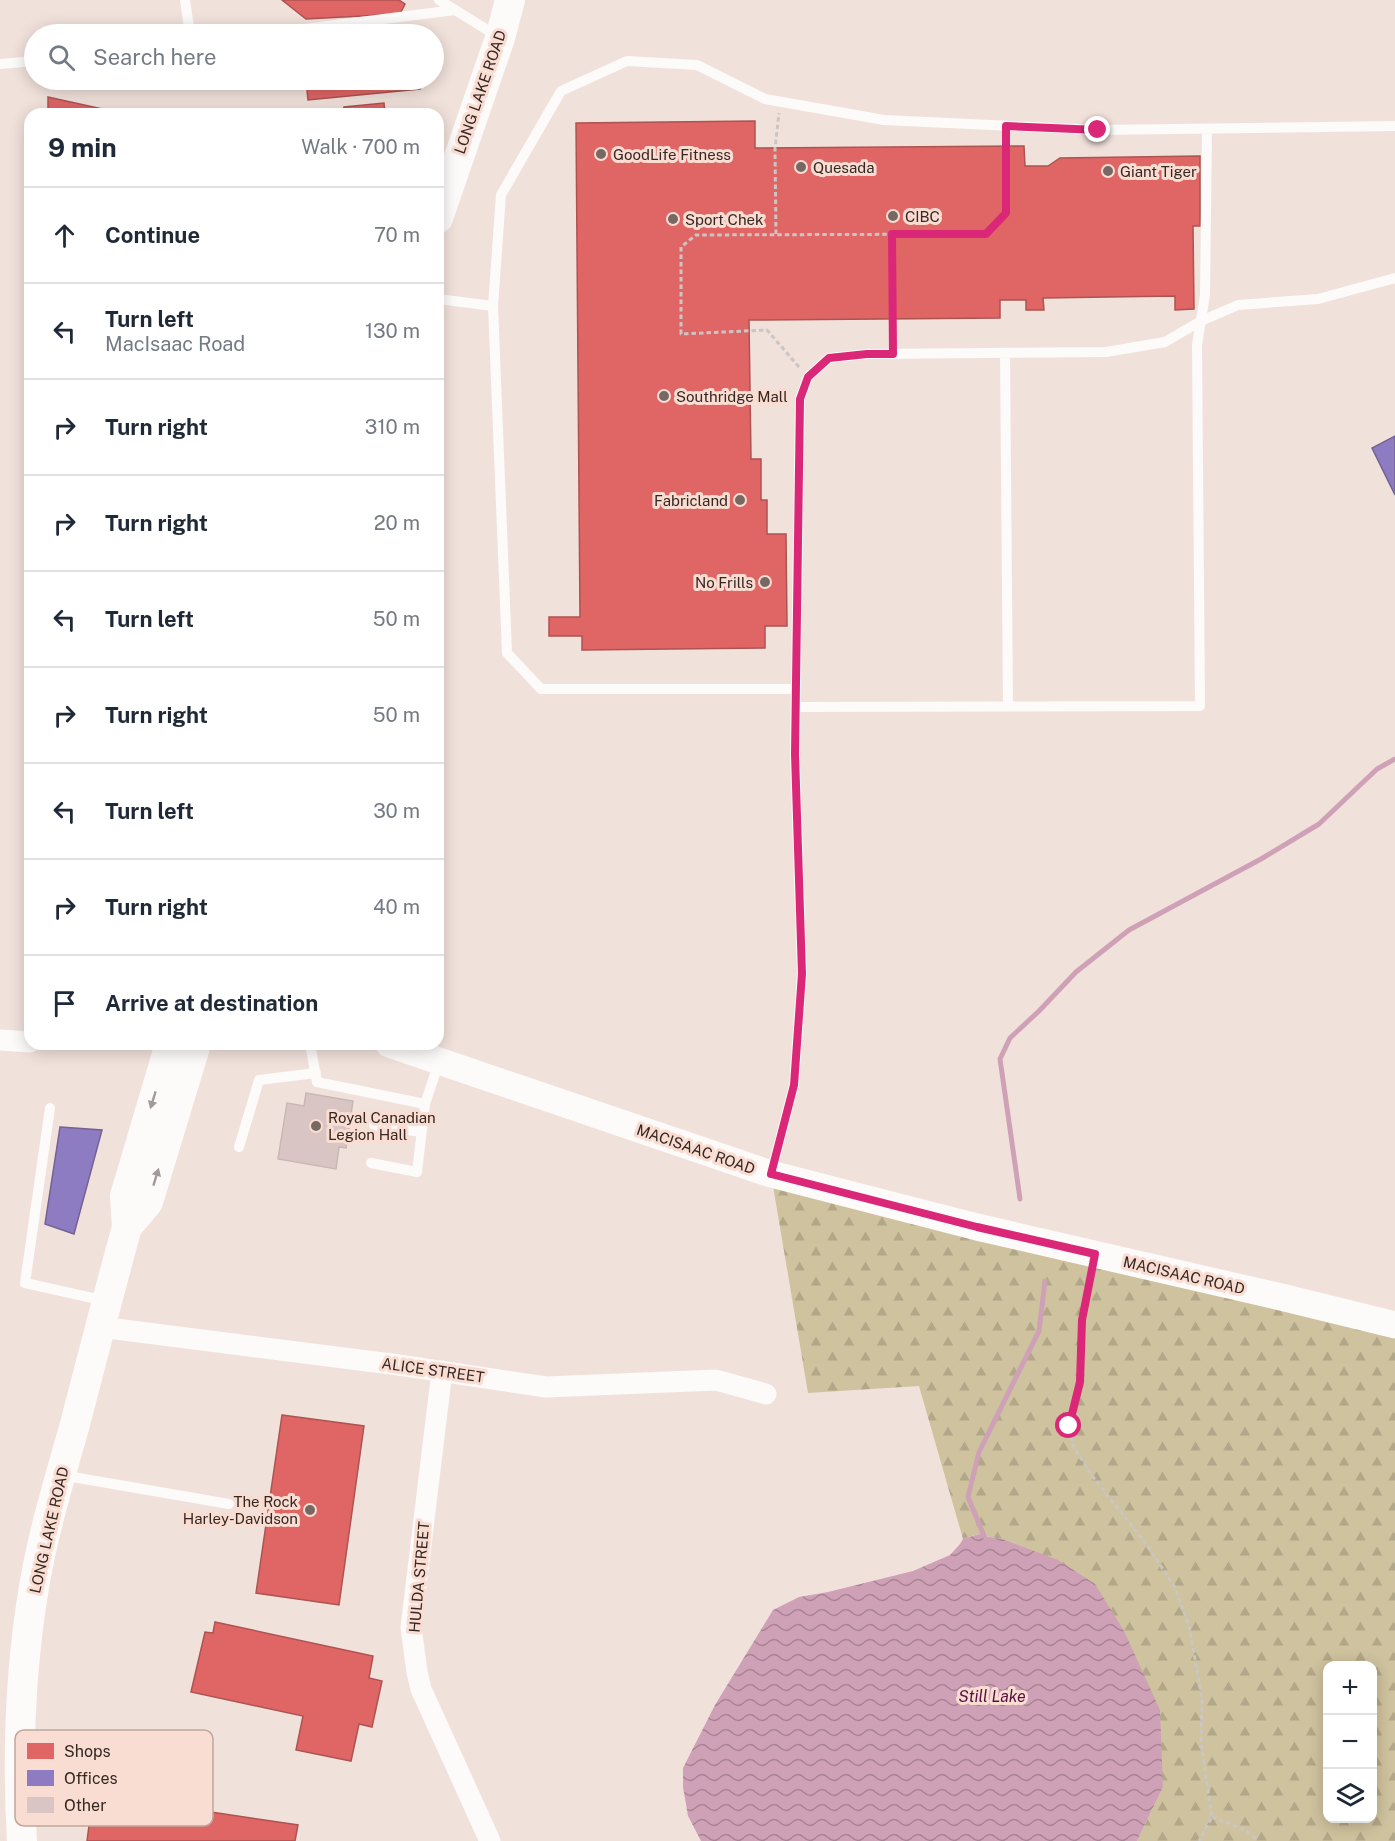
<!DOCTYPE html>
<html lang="en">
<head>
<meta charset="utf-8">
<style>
	:root { --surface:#fff; --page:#f2f2f3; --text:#1f2937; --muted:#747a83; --line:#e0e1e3 }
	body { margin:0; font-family:"Public Sans",sans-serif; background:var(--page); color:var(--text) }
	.controls { position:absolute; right:18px; bottom:18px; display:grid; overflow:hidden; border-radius:12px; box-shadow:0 3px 15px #0003 }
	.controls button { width:54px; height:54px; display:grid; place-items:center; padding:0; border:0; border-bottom:2px solid var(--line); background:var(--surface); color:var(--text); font:30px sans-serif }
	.stop { position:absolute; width:18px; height:18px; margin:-14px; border:4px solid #db2777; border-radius:50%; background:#fff }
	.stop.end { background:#db2777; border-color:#fff; box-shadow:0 2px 6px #0008 }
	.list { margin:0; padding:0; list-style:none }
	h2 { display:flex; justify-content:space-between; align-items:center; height:78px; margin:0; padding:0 24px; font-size:26px }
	h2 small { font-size:20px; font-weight:400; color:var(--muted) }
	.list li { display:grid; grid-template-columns:39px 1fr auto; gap:18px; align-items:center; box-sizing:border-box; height:96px; padding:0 24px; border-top:2px solid var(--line) }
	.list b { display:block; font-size:22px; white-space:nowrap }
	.list p { margin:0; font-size:20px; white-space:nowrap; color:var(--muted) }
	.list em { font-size:20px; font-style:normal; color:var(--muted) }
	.icon { flex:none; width:33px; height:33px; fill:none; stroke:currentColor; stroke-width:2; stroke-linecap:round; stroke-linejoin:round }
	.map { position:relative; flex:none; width:1395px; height:1841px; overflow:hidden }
	.search { position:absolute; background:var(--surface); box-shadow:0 3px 15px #0003; left:24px; top:24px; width:420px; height:66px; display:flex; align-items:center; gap:15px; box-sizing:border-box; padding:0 21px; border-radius:33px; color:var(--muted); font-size:22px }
	.panel { position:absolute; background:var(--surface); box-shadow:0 3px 15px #0003; left:24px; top:108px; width:420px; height:942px; border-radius:18px }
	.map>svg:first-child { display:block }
</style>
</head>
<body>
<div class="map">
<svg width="1395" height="1841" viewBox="0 0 1395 1841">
	<defs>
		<pattern id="forest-firs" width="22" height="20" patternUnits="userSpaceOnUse" patternTransform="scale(1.5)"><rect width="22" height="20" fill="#cfc29e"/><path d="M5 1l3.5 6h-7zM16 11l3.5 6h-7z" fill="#b2a788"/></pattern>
		<pattern id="water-waves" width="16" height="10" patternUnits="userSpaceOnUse" patternTransform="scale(1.5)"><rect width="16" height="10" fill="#cfa1b6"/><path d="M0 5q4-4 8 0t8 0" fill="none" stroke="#a98394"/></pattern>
	</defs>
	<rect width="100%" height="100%" fill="#f1e1db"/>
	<path fill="url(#forest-firs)" fill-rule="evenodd" d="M771 1174 1395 1325V1841H1137L1163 1787 1002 1539 984 1536 978 1534 963 1539 919 1386 808 1393ZM1328 1666H1372V1818H1328Z"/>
	<path fill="url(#water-waves)" d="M979 1534 984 1536 1002 1539 1058 1560 1095 1584 1124 1631 1160 1710 1163 1787 1137 1841H701L688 1816 683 1787V1768L715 1705 773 1610 799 1597 828 1592 913 1571 950 1555 960 1544 963 1539Z"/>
	<path fill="#e06666" stroke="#ad5352" stroke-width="1.5" d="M282 0H399L405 4 400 14 306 19Z
		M306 80H419L420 89 308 100Z
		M48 97 125 114H48Z
		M384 103 385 114H342L344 107Z
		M755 121V148L1024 146 1025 166H1048L1060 158 1200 156V226H1193L1194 309 1175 310V296L1043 298 1044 310H1026V300H1000V318L749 320 751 459H761V500H767V534H786L787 626H765V648L582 650V636H549V617H580L576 123Z
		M282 1415 364 1426 339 1605 256 1593Z
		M215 1622 373 1656 369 1678 382 1681 372 1727 359 1724 351 1761 296 1750 303 1716 191 1692 205 1632 213 1633Z
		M131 1800 298 1825 295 1841H87L90 1818 128 1823Z"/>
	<path fill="#8e7cc3" stroke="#736293" stroke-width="1.5" d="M1395 436V495L1372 448Z
		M60 1127 102 1130 74 1234 45 1224Z"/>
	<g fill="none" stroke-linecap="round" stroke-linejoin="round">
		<path stroke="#cfa1b6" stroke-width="5" d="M1020 1199 1000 1059 1010 1038 1039 1011 1076 972 1129 930 1261 859 1319 824 1377 769 1395 759
			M984 1536 968 1497 979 1452 1039 1331 1045 1281"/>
	</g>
	<path fill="#d9c5c3" stroke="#c7b8b6" stroke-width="1.5" d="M306 1093 353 1101 346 1148 339 1147 336 1169 278 1159 287 1103 304 1106Z"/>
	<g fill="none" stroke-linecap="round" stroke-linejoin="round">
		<path stroke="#cbc5c3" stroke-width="3" stroke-dasharray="4.5 3" stroke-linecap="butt" d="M776 234 775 148 779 113
			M892 234 893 340
			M799 367 767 330 681 334V247L696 235 986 234 1006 214V140
			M1091 1274 1082 1319 1080 1382 1069 1426 1073 1446 1093 1477 1147 1545 1174 1586 1189 1625 1202 1699 1201 1743 1212 1817 1199 1841
			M1212 1817C1228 1823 1246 1828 1258 1841"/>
		<path stroke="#fdfafa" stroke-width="10" d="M185 0 190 34
			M439 0 497 36
			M265 34 455 10
			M0 64 34 61
			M438 299 493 306 501 195 561 91 627 61 697 65 765 99 884 120 1098 130 1395 126
			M493 306 507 653 541 689H796
			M1005 354 1008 706
			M796 707 1200 706 1197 345 1205 295 1207 129
			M310 1044 317 1082 425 1104 439 1062
			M50 1108 25 1283 106 1301
			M374 1125 421 1132
			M239 1147 259 1080 316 1073
			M371 1163 417 1172 425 1104
			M771 1174 794 1085 802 974 795 754 800 399 808 377 829 358 867 354 1106 352 1165 342 1201 321 1238 305 1318 299 1395 278
			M61 1475 229 1504"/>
		<path stroke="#fdfafa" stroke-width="21" d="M0 1040 30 1042
			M100 1327 399 1365 546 1387 716 1380 766 1394
			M442 1371 411 1627 417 1672 421 1689 490 1841"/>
		<path stroke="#fdfafa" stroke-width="27" d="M389 1044 771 1174 977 1227 1281 1297 1395 1325"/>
		<path stroke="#fdfafa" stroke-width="30" d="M438 218 500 38 510 0
			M127 1227 148 1202 196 1044
			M22 1841C17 1757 20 1671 34 1587 43 1532 60 1478 75 1424 92 1359 109 1292 127 1227L125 1196 170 1044"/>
	</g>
	<defs><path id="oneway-solid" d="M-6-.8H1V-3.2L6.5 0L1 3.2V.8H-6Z" transform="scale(1.5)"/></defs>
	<g fill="#a39b99">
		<use href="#oneway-solid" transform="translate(153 1100) rotate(107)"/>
		<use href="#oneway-solid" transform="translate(156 1177) rotate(-73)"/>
	</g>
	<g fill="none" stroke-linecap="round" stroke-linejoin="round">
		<path stroke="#db2777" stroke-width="8" d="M1069 1426 1080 1382 1082 1320 1095 1254 977 1227 771 1174 794 1085 802 974 795 754 800 399 808 377 829 358 867 354H893L892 234H986L1006 213V126L1098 130"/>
	</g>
	<g fill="#776863" stroke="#faddd2" stroke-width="2">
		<circle cx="601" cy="154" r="6"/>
		<circle cx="801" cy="167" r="6"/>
		<circle cx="1108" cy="171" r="6"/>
		<circle cx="893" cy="216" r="6"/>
		<circle cx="673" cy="219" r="6"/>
		<circle cx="664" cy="396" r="6"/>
		<circle cx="740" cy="500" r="6"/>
		<circle cx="765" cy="582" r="6"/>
		<circle cx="316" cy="1126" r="6"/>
		<circle cx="310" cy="1510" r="6"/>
	</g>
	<g text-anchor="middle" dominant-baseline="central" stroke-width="6" stroke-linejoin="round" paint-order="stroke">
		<g font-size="15" fill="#352722" stroke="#faddd2">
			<text transform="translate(480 92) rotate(-71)">LONG LAKE ROAD</text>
			<text transform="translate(696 1149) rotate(19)">MACISAAC ROAD</text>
			<text transform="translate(1184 1275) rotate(13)">MACISAAC ROAD</text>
			<text transform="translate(433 1370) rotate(8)">ALICE STREET</text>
			<text transform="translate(49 1530) rotate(-77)">LONG LAKE ROAD</text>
			<text transform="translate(419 1577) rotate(-85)">HULDA STREET</text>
		</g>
		<g font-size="15" fill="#352722" stroke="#faddd2" text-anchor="start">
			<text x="613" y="154">GoodLife Fitness</text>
			<text x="813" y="167">Quesada</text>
			<text x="1120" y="171">Giant Tiger</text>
			<text x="905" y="216">CIBC</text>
			<text x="685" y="219">Sport Chek</text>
			<text x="676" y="396">Southridge Mall</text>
			<text x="728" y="500" text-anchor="end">Fabricland</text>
			<text x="753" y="582" text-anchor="end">No Frills</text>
			<text x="328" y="1117">Royal Canadian<tspan x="328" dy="17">Legion Hall</tspan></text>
			<text x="298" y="1501" text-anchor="end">The Rock<tspan x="298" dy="17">Harley-Davidson</tspan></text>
		</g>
		<g font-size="16" font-style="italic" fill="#540f3d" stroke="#faddd2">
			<text x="992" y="1696">Still Lake</text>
		</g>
	</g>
	<rect x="15" y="1730" width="198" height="96" rx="9" fill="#faddd2" stroke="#bfa69d" stroke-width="1.5"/>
	<rect x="27" y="1743" width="27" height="16" fill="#e06666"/>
	<rect x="27" y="1770" width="27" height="16" fill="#8e7cc3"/>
	<rect x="27" y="1797" width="27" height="16" fill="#d9c5c3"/>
	<g font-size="16" fill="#352722">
		<text x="64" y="1757">Shops</text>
		<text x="64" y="1784">Offices</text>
		<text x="64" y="1811">Other</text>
	</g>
</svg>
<div class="controls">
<button>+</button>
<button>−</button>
<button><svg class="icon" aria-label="layers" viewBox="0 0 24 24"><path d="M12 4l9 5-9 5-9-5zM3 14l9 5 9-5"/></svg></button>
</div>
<div class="stop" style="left:1069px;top:1426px"></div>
<div class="stop end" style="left:1098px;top:130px"></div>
<div class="search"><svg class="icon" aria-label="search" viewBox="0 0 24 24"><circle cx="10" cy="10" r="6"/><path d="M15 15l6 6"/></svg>Search here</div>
<section class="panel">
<h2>9 min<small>Walk · 700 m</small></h2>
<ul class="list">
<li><svg class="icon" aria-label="ahead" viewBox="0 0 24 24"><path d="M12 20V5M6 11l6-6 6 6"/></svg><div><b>Continue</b></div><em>70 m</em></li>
<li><svg class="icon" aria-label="left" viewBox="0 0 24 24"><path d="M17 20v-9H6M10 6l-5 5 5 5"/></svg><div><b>Turn left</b><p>MacIsaac Road</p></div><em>130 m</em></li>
<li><svg class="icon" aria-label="right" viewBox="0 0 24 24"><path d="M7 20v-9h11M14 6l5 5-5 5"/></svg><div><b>Turn right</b></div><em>310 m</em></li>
<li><svg class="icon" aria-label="right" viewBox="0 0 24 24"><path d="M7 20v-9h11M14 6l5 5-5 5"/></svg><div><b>Turn right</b></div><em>20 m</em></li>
<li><svg class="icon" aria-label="left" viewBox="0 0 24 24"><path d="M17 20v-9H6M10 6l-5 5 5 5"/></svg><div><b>Turn left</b></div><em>50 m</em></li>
<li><svg class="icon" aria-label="right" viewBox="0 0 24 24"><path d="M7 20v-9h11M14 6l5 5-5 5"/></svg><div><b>Turn right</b></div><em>50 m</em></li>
<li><svg class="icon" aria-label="left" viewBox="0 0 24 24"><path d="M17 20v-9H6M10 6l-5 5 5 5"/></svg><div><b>Turn left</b></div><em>30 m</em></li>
<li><svg class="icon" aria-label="right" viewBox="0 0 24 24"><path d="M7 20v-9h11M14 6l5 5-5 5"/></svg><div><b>Turn right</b></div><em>40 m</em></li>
<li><svg class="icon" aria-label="arrive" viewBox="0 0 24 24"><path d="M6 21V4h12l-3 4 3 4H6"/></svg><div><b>Arrive at destination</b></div></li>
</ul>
</section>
</div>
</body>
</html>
